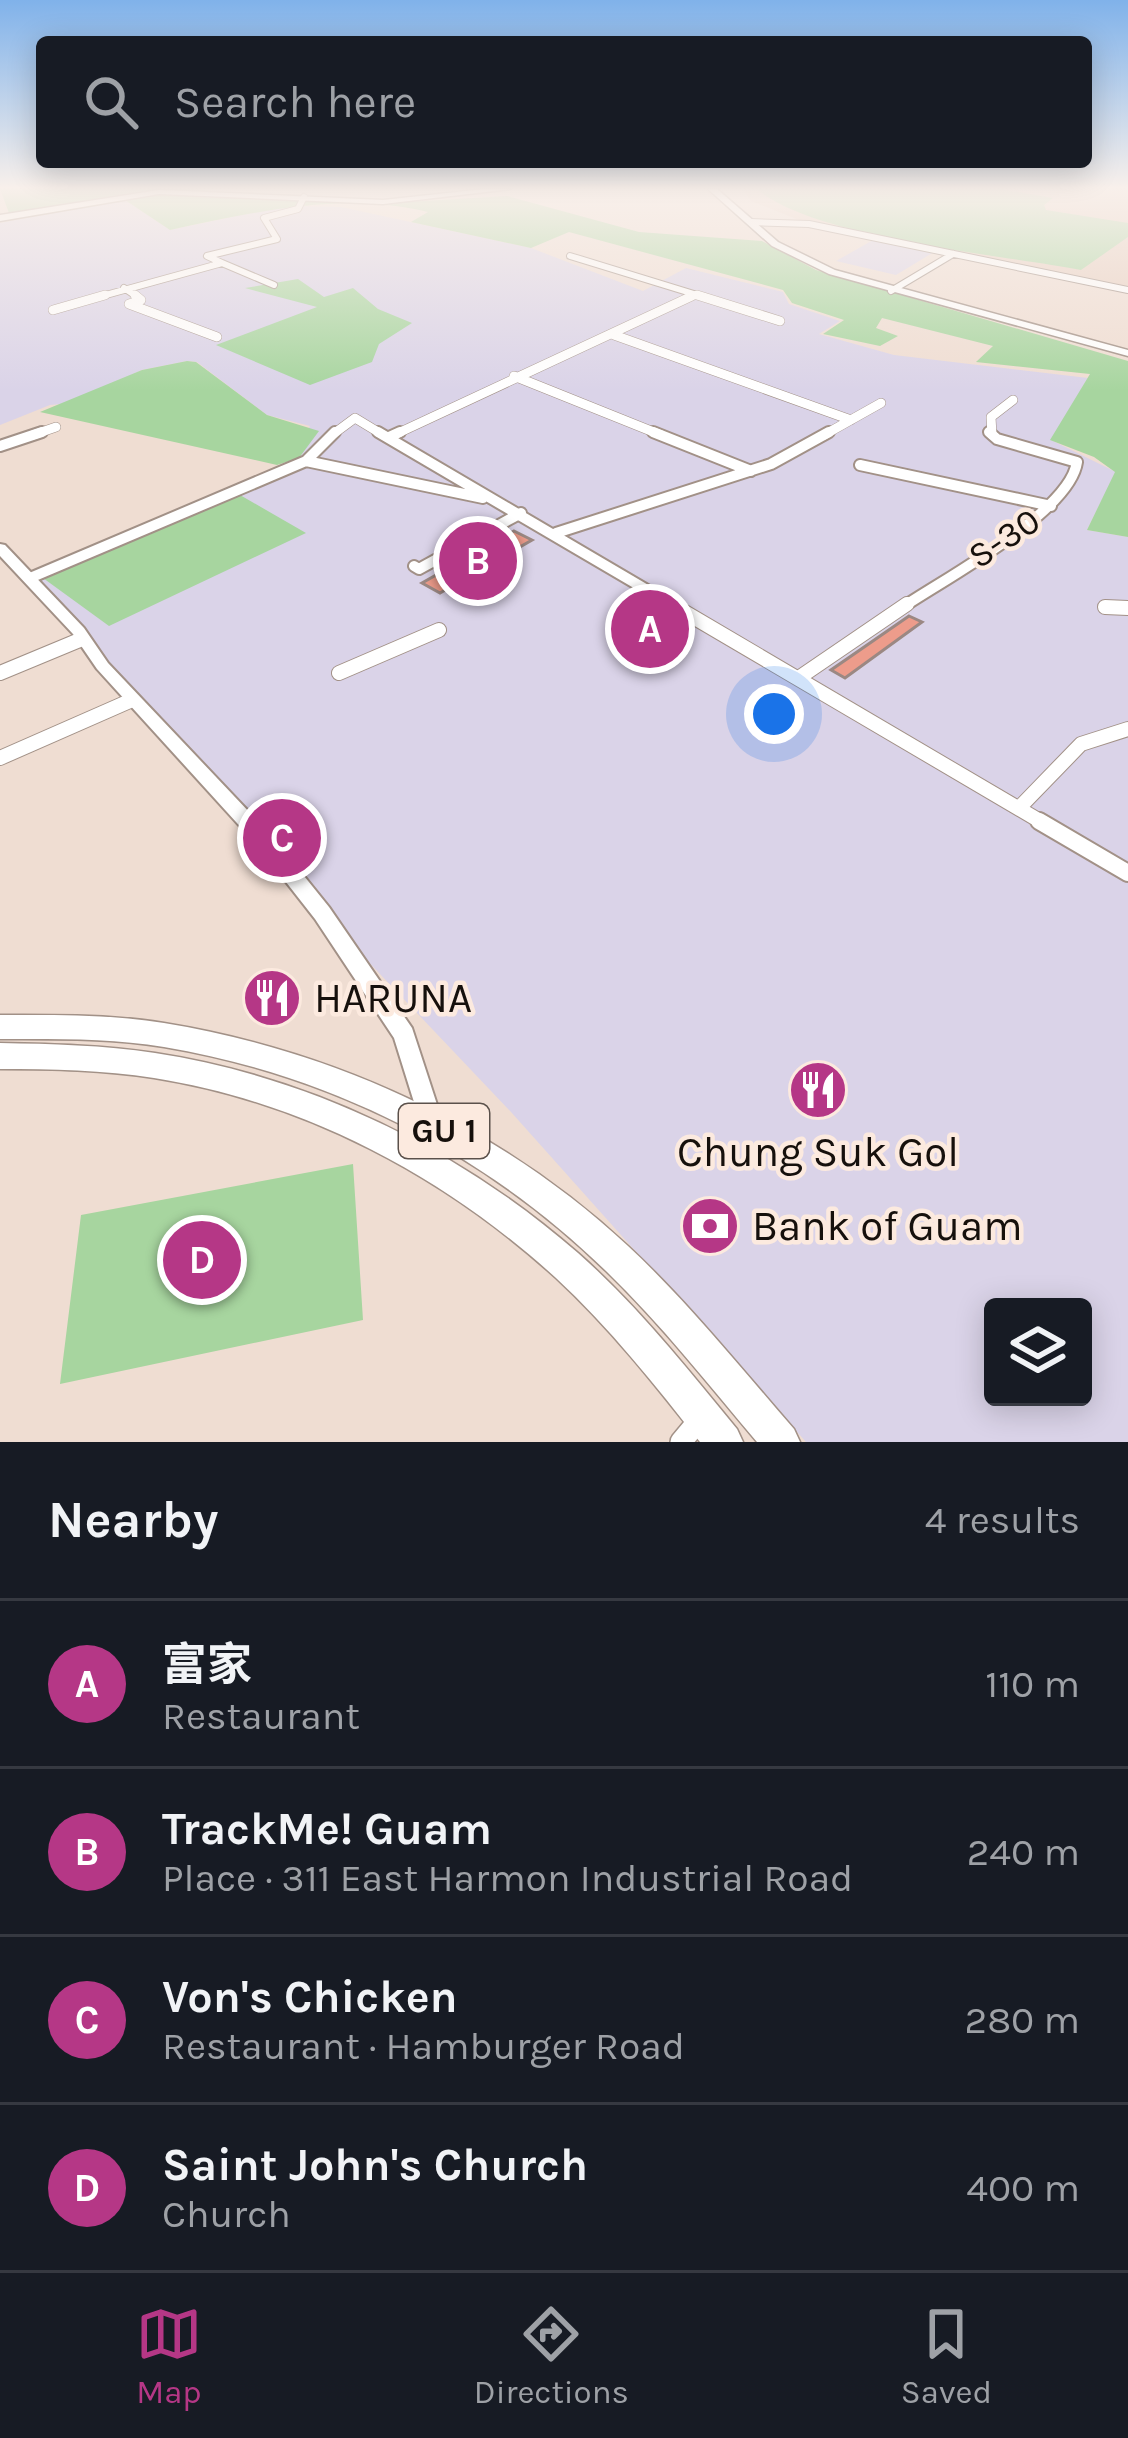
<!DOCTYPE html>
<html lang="en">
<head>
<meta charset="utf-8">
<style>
	:root { --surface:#171b24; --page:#20242c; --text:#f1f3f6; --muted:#9ea1a6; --line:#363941; --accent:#b53786 }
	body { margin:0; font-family:Karla,"Noto Sans SC",sans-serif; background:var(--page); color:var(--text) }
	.controls { position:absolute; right:36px; bottom:36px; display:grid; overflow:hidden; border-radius:12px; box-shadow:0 6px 30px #0003 }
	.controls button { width:108px; height:108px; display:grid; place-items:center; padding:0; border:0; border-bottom:3px solid var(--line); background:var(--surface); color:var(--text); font:60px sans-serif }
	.you { position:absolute; left:774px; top:714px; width:42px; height:42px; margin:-30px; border:9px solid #fff; border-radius:50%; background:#1a73e8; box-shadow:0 0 0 18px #1a73e833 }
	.badge { display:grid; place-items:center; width:78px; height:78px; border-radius:50%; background:var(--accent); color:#fff; font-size:39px; font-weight:700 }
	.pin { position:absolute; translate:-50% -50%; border:6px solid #fff; box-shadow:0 3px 12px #0006 }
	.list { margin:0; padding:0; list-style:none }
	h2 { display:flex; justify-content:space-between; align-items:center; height:156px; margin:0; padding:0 48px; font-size:51px }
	h2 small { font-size:39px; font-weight:400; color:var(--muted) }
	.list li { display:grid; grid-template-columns:78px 1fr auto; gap:36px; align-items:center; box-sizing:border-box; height:168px; padding:0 48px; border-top:3px solid var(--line) }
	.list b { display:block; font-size:45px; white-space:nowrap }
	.list p { margin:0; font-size:39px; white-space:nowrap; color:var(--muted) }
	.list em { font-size:39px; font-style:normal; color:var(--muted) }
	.icon { flex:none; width:66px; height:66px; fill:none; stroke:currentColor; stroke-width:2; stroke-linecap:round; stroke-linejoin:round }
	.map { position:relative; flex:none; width:1128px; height:1442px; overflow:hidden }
	.search { position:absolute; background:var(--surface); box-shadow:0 6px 30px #0003; left:36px; right:36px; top:36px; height:132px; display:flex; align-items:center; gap:30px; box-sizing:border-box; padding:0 42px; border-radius:12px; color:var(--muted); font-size:45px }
	.sheet { height:828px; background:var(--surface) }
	nav { display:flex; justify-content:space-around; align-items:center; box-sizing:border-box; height:168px; border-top:3px solid var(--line); background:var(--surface); font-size:33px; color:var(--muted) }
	nav a { display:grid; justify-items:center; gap:6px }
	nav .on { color:var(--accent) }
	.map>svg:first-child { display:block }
</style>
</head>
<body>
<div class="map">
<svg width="1128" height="1442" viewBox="0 0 1128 1442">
	<rect width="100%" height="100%" fill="#efddd2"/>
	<path fill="#dad3e8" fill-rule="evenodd" d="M125 200 170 230 284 206 341 207 531 248 643 291 686 268 783 292 789 304 840 321 819 334 894 355 1088 378 1051 440 1116 472 1087 530 1128 537V1442H806L511 1112 322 913 30 578 289 461 310 426 267 415 197 362 187 361 142 370 71 403 50 405 0 425V223ZM993 1307H1083V1397H993Z
		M875 239 934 252 896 275 836 261Z"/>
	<path fill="#e8cfc0" d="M743 189H1128V287L799 220 751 201Z"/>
	<path fill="#a7d59f" d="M0 189H190L389 203 507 196 639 232 762 241 816 270 1128 361V537L1087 530 1115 472 1094 457 1050 440 1090 374 976 362 993 346 882 318 876 328 898 336 880 346 823 334 844 320 792 303 783 290 569 232 531 248 411 222 428 212C342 191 255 212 170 230L125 200 9 213Z
		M757 189H1001L1053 198 1044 205 1046 210 1128 223V237L1081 270C1002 255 814 238 757 189Z
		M298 279 324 297 353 288 378 309 412 323 379 344 372 362 310 385 216 345 317 307 245 288Z
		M187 361 196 362 267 415 319 431 299 458 277 465 40 412 142 370Z
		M240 495 306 533 109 626 43 578Z
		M353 1164 363 1320 60 1384 81 1215Z"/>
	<path fill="#ed9c8b" stroke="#9b8883" stroke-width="3" d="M514 531 532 540 440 593 422 583Z
		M909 616 922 622 845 678 831 670Z"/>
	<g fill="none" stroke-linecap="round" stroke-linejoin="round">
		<defs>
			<path id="minor-far5" d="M751 222 809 224 1128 290
				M570 256 707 298
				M222 263 274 285
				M124 288 139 298
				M891 291 953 254
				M95 298 222 263 207 256 277 239 264 218 298 209 304 197
				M687 298 692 296"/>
			<path id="minor-far4" d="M135 295 141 300 129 304 217 337
				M697 295 780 321
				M53 310 105 295
				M614 335 851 420
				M514 376 661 435
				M33 435 56 427
				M332 435 355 418 383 435
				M394 435 692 296
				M824 435 881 403
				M992 435 991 417 1013 400"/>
			<path id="minor-far3" d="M378 432 676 607
				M653 432 751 471
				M389 437 400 432
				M0 446 42 432
				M306 461 483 498
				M860 465 1051 506
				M556 533 771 464 829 432
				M414 566 419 569 521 513
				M30 578 306 461 335 432
				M903 607C946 578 1070 512 1077 462L997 439 989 432"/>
			<path id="minor-far2" d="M671 604 1045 824
				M1105 607 1128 608
				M0 673 82 639
				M339 673 439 630
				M800 677 907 604
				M0 758 132 700
				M1020 807 1081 744 1128 729"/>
			<path id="minor-far1" d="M1039 821 1128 873"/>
			<path id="minor" d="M681 1442 701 1418"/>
			<path id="tertiary" d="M0 544 5 545 84 628 108 663 271 835 329 907 412 1028 443 1123 439 1131 431 1134 423 1131 394 1038 315 919 257 845 97 669 73 634 0 556Z"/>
			<path id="secondary" d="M485 189H511L383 204 159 194 0 221V215L159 190 383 200Z
				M708 189H717L778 242 835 270 1128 350V356L829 274 772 246Z"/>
			<path id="primary" d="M0 1015C55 1015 110 1014 164 1023 336 1051 500 1127 628 1246 688 1302 740 1367 794 1429L800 1442H757C708 1384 661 1324 606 1271 485 1153 331 1075 164 1047 110 1038 55 1039 0 1039Z
				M0 1043C52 1044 103 1045 155 1053 311 1077 459 1149 578 1253 637 1305 687 1368 737 1429L743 1442H700C655 1385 610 1328 556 1278 444 1176 305 1102 154 1078 103 1070 52 1069 0 1069Z"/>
		</defs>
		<use href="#minor-far5" stroke="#a29187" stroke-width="8"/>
		<use href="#minor-far4" stroke="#a29187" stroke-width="10"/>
		<use href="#minor-far3" stroke="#a29187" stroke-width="14"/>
		<use href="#minor-far2" stroke="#a29187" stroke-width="16"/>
		<use href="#minor-far1" stroke="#a29187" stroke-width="20"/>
		<use href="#minor" stroke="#a29187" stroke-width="24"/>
		<use href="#tertiary" stroke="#a29187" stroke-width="4"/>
		<use href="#secondary" stroke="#a29187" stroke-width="3"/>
		<use href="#primary" stroke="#a29187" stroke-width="3"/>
		<use href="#minor-far5" stroke="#fff" stroke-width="6"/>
		<use href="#minor-far4" stroke="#fff" stroke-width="9"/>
		<use href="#minor-far3" stroke="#fff" stroke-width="10"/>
		<use href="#minor-far2" stroke="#fff" stroke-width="14"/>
		<use href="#minor-far1" stroke="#fff" stroke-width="16"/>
		<use href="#minor" stroke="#fff" stroke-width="21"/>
		<use href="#tertiary" fill="#fff" fill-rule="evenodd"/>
		<use href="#secondary" fill="#fff" fill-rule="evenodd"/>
		<use href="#primary" fill="#fff" fill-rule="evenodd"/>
	</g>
	<linearGradient id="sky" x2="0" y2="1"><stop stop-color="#80b2ea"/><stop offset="0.48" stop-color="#f8f0eb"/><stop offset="1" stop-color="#f8f0eb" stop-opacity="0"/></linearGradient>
	<rect width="1128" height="391" fill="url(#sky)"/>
	<defs>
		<symbol id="restaurant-disc" viewBox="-11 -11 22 22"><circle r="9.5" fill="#b53786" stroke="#fceadf"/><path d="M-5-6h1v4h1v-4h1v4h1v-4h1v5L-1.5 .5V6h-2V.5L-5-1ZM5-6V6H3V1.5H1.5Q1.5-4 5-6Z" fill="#fff"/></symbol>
		<symbol id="bank-disc" viewBox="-11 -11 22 22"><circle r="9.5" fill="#b53786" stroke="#fceadf"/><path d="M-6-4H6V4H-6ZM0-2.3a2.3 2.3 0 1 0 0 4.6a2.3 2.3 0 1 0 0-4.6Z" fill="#fff"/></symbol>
	</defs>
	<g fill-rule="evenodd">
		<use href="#restaurant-disc" x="239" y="965" width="66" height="66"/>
		<use href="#restaurant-disc" x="785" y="1057" width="66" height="66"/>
		<use href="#bank-disc" x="677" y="1193" width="66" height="66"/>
	</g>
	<g text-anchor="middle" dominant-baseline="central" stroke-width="9" stroke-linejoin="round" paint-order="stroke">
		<rect fill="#fceadf" stroke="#5b514b" stroke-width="3" x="399" y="1104" width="90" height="54" rx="9"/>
		<g font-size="33" font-weight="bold" fill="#16100c">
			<text x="444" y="1131">GU 1</text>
		</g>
		<g font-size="36" fill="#16100c" stroke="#fceadf">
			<text transform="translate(1004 538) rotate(-34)">S-30</text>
		</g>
		<g font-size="42" fill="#16100c" stroke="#fceadf" text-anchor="start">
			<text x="314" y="998">HARUNA</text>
			<text x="818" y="1152" text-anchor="middle">Chung Suk Gol</text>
			<text x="752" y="1226">Bank of Guam</text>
		</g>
	</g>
</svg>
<div class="controls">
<button><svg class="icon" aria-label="layers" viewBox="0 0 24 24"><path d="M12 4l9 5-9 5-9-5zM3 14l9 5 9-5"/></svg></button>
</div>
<div class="you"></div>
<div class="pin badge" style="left:650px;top:629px">A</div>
<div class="pin badge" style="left:478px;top:561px">B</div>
<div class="pin badge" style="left:282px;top:838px">C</div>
<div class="pin badge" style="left:202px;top:1260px">D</div>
<div class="search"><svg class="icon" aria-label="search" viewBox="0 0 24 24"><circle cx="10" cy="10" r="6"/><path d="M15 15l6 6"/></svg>Search here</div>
</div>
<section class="sheet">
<h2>Nearby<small>4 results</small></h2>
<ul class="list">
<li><span class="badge">A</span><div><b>富家</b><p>Restaurant</p></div><em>110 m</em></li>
<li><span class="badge">B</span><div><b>TrackMe! Guam</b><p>Place · 311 East Harmon Industrial Road</p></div><em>240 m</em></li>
<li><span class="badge">C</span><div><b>Von's Chicken</b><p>Restaurant · Hamburger Road</p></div><em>280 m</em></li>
<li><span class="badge">D</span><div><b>Saint John's Church</b><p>Church</p></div><em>400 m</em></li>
</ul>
</section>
<nav>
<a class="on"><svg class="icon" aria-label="map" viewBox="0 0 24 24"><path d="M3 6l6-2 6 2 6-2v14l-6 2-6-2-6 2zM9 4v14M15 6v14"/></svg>Map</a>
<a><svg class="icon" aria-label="directions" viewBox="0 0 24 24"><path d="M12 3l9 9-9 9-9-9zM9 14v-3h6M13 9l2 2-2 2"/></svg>Directions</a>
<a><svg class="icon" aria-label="saved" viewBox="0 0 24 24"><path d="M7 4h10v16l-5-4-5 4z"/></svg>Saved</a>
</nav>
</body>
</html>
